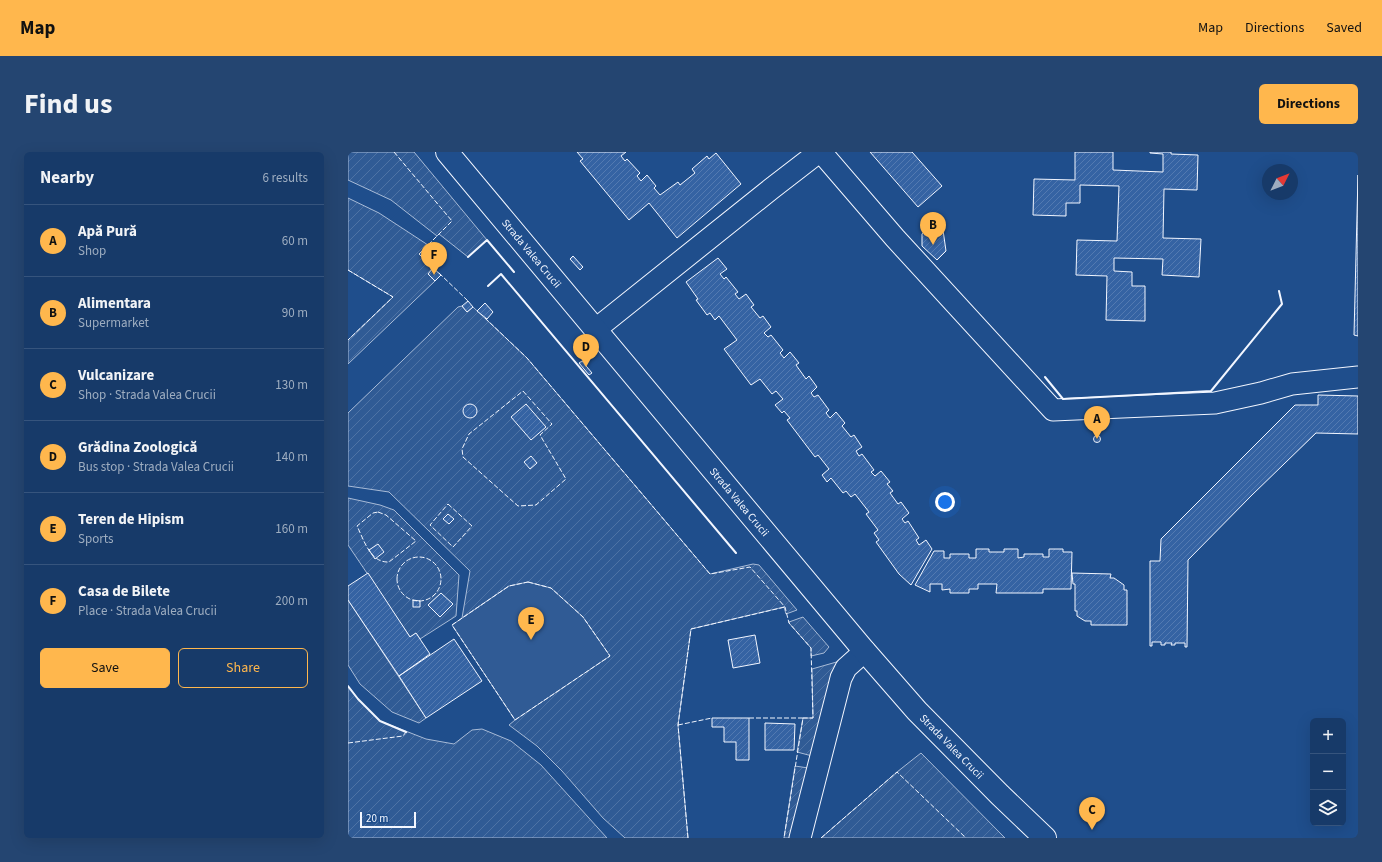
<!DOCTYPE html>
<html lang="en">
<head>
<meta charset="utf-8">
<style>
	:root { --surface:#173a69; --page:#244571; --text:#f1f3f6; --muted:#9eadc0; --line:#36547d; --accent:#ffb74d }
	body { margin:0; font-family:"Source Sans 3",sans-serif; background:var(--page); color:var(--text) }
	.controls { position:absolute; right:12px; bottom:12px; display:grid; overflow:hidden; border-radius:6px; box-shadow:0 4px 16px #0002 }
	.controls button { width:36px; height:36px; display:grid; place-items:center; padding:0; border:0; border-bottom:1px solid var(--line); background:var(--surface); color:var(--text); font:20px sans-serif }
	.compass { position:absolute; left:914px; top:12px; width:36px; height:36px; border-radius:50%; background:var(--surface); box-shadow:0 4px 16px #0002; rotate:48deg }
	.scale { position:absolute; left:12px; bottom:10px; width:56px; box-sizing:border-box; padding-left:4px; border:2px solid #f2f6ff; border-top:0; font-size:11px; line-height:14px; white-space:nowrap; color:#f2f6ff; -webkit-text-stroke:3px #1f4e8c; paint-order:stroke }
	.you { position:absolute; left:597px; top:350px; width:14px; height:14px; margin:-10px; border:3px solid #fff; border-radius:50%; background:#1a73e8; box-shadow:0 0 0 6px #1a73e833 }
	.badge { display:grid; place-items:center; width:26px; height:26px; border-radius:50%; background:var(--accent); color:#111; font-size:13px; font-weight:700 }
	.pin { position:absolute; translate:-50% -33px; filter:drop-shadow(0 1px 2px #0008) }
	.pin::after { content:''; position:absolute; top:21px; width:14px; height:12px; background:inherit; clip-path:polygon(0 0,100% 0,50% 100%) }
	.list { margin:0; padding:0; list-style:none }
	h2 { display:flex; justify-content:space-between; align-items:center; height:52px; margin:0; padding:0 16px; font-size:17px }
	h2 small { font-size:13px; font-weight:400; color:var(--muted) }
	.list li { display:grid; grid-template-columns:26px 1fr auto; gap:12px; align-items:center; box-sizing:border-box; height:72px; padding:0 16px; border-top:1px solid var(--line) }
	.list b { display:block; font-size:15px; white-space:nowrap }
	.list p { margin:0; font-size:13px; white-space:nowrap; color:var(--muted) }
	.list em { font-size:13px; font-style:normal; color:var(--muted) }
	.actions { display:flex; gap:8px; padding:12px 16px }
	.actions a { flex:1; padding:9px 0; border:1px solid var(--accent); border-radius:6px; text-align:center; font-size:14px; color:var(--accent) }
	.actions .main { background:var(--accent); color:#111 }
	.icon { flex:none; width:22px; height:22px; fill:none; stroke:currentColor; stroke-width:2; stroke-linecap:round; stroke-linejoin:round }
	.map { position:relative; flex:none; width:1010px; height:686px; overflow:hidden; border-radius:6px }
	header { display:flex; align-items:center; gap:24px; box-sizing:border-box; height:56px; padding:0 20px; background:var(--accent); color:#111 }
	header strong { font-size:19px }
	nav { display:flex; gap:22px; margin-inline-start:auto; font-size:14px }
	.intro { display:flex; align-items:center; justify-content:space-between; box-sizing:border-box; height:96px; padding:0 24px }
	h1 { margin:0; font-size:28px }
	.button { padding:10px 18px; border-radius:6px; background:var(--accent); color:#111; font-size:14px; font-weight:700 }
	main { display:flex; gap:24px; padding:0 24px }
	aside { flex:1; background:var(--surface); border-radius:6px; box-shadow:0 4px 16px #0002 }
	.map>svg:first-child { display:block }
</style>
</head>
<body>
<header>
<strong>Map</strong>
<nav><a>Map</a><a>Directions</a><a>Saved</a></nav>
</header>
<div class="intro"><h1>Find us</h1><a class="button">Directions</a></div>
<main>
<aside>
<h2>Nearby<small>6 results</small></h2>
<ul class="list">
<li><span class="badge">A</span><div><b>Apă Pură</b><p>Shop</p></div><em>60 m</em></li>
<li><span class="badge">B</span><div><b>Alimentara</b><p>Supermarket</p></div><em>90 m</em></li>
<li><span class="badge">C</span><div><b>Vulcanizare</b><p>Shop · Strada Valea Crucii</p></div><em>130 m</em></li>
<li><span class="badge">D</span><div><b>Grădina Zoologică</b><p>Bus stop · Strada Valea Crucii</p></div><em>140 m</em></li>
<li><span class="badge">E</span><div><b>Teren de Hipism</b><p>Sports</p></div><em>160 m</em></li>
<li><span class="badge">F</span><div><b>Casa de Bilete</b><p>Place · Strada Valea Crucii</p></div><em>200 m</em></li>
</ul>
<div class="actions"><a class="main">Save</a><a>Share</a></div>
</aside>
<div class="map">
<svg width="1010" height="686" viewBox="0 0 1010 686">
	<defs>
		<pattern id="garden-furrows" width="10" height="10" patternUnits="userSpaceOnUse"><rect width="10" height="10" fill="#305b95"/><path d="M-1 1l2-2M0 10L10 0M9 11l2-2" fill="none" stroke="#4e73a5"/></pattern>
		<pattern id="building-hatch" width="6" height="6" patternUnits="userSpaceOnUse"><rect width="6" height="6" fill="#3563a3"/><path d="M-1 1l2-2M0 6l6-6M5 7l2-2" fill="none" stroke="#537ab1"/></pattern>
	</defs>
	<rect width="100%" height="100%" fill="#1f4e8c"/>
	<path fill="url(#garden-furrows)" stroke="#a8bbd7" d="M0 0H66L139 88 120 105 91 82 89 84 43 48 0 28Z
		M0 46 31 61 80 93 72 102 85 116 80 122 87 129 0 212V188L45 145 0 118Z
		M114 154 119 160 125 155 179 206 362 422 405 412 411 413 449 458 438 462 436 455 343 477 330 573 340 686H277L255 666 214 619 189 594 161 573 167 568 161 434 114 466 122 419 41 340 0 334V261L110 155Z
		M0 346 32 353 46 358 111 423 108 464 72 487 68 481 62 485 0 393Z
		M0 448 78 566 71 571 44 560 12 532 0 513Z
		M455 465 481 495 476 501 463 504V496L441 471V470Z
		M492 509 468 605 449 600 455 566H465L464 517Z
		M0 534 10 547 32 569 78 587 106 592 124 578 134 577 163 589 193 613 259 686H0Z
		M573 601 657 686H473L549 620Z
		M447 614 467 617 445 686H436Z"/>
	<path fill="#305b95" stroke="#a8bbd7" d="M180 430 203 436 235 465 262 504 167 568 104 473 161 434Z"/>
	<path fill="url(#building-hatch)" stroke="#f2f6ff" d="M229 0H278L273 4 277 9 279 7 292 21 289 24 293 29 299 23 308 34 306 36 312 43 330 30 332 33 347 21 344 17 359 4 361 7 368 1 393 32 329 86 301 51 281 68 232 9 235 7Z
		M522 0H564L594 34 570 55Z
		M727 0H765V18L815 20V2L802 1V0H823V2L850 3 849 38 816 37 815 86 853 87 851 125 814 123 815 107 766 106V119L784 120V134H797V169L758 168 759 124 728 123 729 88 769 89 771 34 732 33V51H718V64L685 63 686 27 727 28Z
		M1010 23V184L1006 183Z
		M585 69 595 78 598 99 589 108 574 94V82Z
		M80 93 89 102 80 111 71 102Z
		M225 104 235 115 232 118 222 107Z
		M370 106 379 117 372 122 376 127 378 125 390 140 387 142 391 147 398 142 406 153 403 155 412 166 415 164 423 175 416 181 420 185 423 183 435 198 432 201 436 206 442 200 451 211 448 213 458 227 461 224 469 235 463 241 466 245 470 243 481 258 478 261 482 266 488 260 497 271 494 274 503 285 506 283 514 295 508 299 511 304 514 302 526 318 523 320 527 324 533 319 542 330 539 332 545 339 542 341 550 352 553 350 561 361 554 367 557 371 560 369 571 386 568 388 571 393 578 388 584 397 563 433 551 422 528 390 531 388 526 381 530 378 518 362 521 360 507 342 503 345 498 339 495 341 483 326 479 330 474 323 481 317 470 303 467 305 439 268 442 266 436 259 434 261 427 253 435 247 428 239 424 242 412 227 403 233 376 197 389 188 371 164 367 168 362 161 359 163 348 148 350 147 338 130Z
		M85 116 93 123 87 129 80 122Z
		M120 149 125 155 119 160 114 154Z
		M137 151 145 160 139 167 129 159Z
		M234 209 244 221 241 223 231 211Z
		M970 243 1010 244V282L968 281 904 343 840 408 839 495H837V491H827V493H823L824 491H817V493H813V490H804V494H802V409H812L813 387 947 253H970Z
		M115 259a7 7 0 1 1 14 0a7 7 0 1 1-14 0Z
		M178 252 198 275 183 288 163 265Z
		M745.5 287a3.5 3.5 0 1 1 7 0a3.5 3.5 0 1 1-7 0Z
		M183 304 189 311 182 317 176 310Z
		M100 362 106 367 101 372 95 367Z
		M30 392 36 400 27 407 21 398Z
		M628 397H641V400H656V397H670V406L676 405V402H695V405H701V397H715V400H724L723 437H695V441H648L649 432H630V437H621V441H602V437L594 438V432H582V440L567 433 586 399H596V406H602V402H621V406H628Z
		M20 421 62 485 68 481 82 502 51 524 0 448V434Z
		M724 421 763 422 762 426H766L776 433V438H779V473H743V469H737L729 464V459H727V432H725Z
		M93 441 105 452 92 465 80 453Z
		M65 448 72 449V455H65Z
		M407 483 412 511 385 516 380 488Z
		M106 487 134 529 78 566 51 524Z
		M364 566H401V608H388V590H376V575H364Z
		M417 571 447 572 446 598H417Z"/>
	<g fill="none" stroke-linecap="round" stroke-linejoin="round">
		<defs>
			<path id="minor" d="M473 0 547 86 705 258 867 251 913 241 944 232 1010 225
				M248 177 423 37 471 0
				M452 686 493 526 498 516 517 499"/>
			<g id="major">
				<path id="s1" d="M99 0 514 496 569 559 652 643 697 686"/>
			</g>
		</defs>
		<use href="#minor" stroke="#f2f6ff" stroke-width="23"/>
		<use href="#major" stroke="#f2f6ff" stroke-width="24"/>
		<use href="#minor" stroke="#1f4e8c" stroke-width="21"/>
		<use href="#major" stroke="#1f4e8c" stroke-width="22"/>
		<path stroke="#f2f6ff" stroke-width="1" stroke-dasharray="5 2" stroke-linecap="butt" d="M46 0 104 69 80 93
			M0 118 45 145 0 188
			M91 121 120 149
			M137 166 179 206 362 422 402 415 437 455 441 471 463 496 465 566H455L436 686
			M175 239 204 272 192 283 218 327 188 353 170 354 115 305 114 297 121 282Z
			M100 352 124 374 105 395 82 373Z
			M30 360 38 363 68 389 41 410C22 411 16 388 9 374L25 361Z
			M49 427a22 22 0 1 1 44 0a22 22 0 1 1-44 0Z
			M180 430 203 436 235 465 262 504 167 568 104 473 161 434Z
			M401 566H455
			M330 573 364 566
			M0 591 55 584 58 580
			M340 686 330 573 343 477 437 455
			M473 686 549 620 618 686"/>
		<path stroke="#f2f6ff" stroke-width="2" d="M120 105 139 88 166 120
			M140 134 153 122 388 401
			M697 225 715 247 863 239 934 152 931 139
			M0 534 10 547 32 569 58 580"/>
	</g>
	<g text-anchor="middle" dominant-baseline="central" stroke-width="3" stroke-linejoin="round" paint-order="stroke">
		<g font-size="11" fill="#f2f6ff" stroke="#1f4e8c">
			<text stroke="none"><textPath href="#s1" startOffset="132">Strada Valea Crucii</textPath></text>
			<text stroke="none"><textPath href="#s1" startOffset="456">Strada Valea Crucii</textPath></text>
			<text stroke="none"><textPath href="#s1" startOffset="780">Strada Valea Crucii</textPath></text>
		</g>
	</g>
</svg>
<div class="controls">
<button>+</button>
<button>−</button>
<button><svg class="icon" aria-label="layers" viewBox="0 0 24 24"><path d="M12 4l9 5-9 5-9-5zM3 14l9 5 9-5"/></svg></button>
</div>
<svg class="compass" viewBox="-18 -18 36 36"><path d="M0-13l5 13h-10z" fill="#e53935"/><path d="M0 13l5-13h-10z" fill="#9eadc0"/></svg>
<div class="scale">20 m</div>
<div class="you"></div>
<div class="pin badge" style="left:749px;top:287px">A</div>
<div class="pin badge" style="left:585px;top:93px">B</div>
<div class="pin badge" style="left:744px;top:678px">C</div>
<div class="pin badge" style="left:238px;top:215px">D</div>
<div class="pin badge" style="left:183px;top:488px">E</div>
<div class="pin badge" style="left:86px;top:123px">F</div>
</div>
</main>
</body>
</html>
